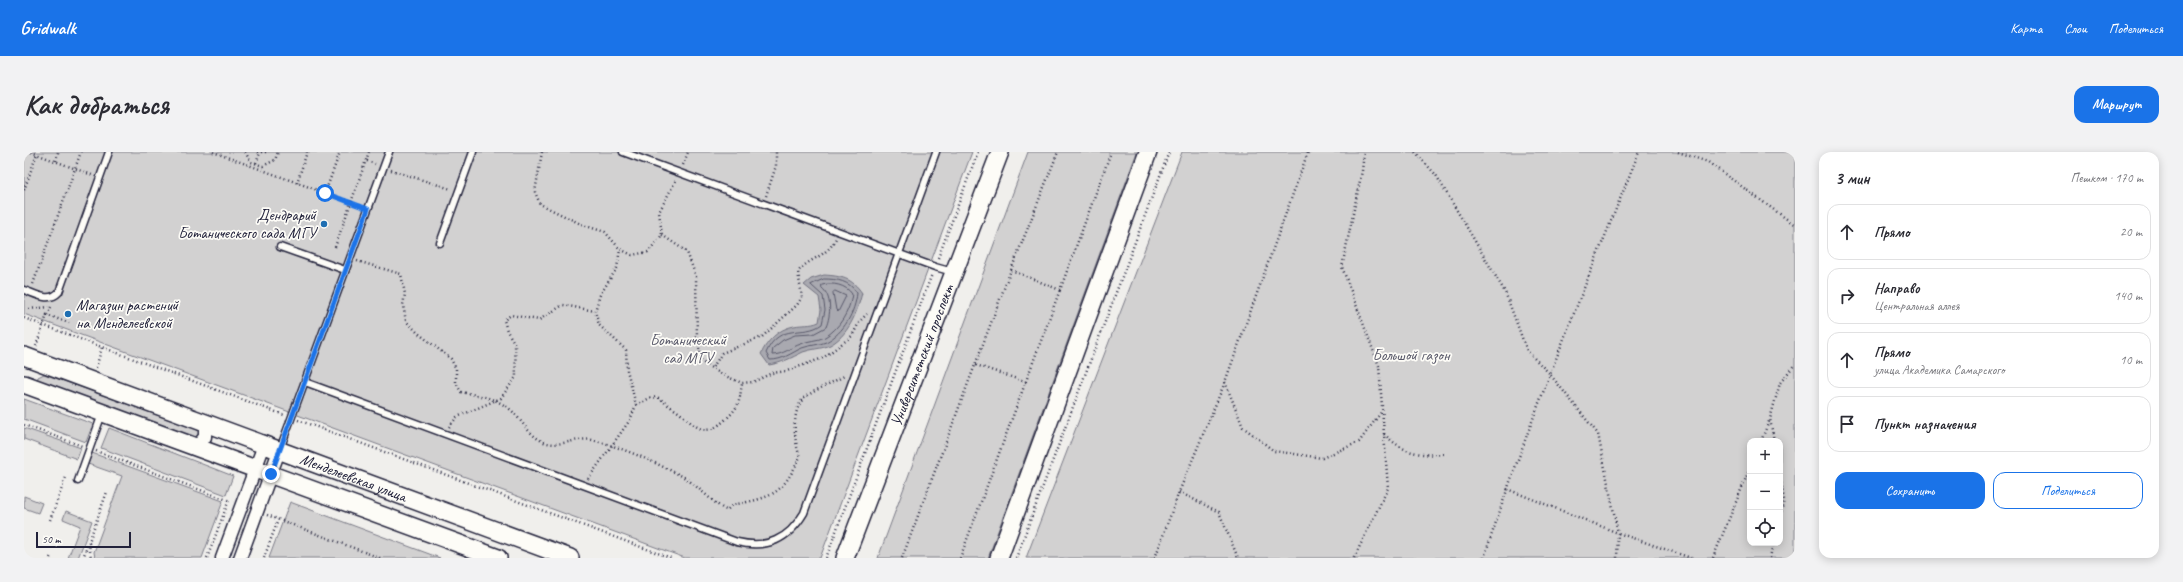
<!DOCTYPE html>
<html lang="ru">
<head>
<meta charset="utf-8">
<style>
	:root { --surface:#fff; --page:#f2f2f3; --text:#2b2b33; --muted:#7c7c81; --line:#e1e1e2; --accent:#1a73e8 }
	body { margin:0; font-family:Caveat,sans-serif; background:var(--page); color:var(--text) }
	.controls { position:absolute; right:12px; bottom:12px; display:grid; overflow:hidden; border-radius:8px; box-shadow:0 2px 10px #0003 }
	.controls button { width:36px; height:36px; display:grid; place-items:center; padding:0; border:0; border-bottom:1px solid var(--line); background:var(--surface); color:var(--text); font:20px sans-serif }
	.scale { position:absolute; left:12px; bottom:10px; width:95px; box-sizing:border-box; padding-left:4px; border:2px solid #22223b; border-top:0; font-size:11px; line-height:14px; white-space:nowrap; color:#22223b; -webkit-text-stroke:3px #fdfcf7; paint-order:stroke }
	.stop { position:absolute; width:12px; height:12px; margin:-9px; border:3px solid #1a73e8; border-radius:50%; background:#fff }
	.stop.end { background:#1a73e8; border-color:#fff; box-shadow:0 1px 4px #0008 }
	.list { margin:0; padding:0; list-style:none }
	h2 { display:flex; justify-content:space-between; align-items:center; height:52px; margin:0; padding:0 16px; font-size:17px }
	h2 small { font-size:13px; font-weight:400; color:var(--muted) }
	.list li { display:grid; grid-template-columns:26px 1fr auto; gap:12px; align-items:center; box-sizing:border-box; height:56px; margin:0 8px 8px; padding:0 8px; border:1px solid var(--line); border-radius:12px }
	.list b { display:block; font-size:15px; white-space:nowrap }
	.list p { margin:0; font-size:13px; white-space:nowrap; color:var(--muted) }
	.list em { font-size:13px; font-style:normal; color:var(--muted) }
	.actions { display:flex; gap:8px; padding:12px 16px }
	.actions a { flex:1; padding:9px 0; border:1px solid var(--accent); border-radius:12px; text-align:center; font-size:14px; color:var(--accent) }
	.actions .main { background:var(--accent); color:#fff }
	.icon { flex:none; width:22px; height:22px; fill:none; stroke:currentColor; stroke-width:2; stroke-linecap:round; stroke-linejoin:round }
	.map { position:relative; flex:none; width:1771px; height:406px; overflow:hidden; border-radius:12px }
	header { display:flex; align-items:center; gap:24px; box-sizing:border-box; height:56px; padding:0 20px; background:var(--accent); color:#fff }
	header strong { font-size:19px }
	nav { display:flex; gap:22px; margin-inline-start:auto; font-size:14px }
	.intro { display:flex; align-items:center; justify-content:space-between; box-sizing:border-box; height:96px; padding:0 24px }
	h1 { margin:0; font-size:28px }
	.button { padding:10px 18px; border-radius:12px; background:var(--accent); color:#fff; font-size:14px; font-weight:700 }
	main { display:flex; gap:24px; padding:0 24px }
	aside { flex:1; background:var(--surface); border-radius:12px; box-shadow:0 2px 10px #0003 }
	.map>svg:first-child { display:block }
</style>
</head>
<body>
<header>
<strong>Gridwalk</strong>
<nav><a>Карта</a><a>Слои</a><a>Поделиться</a></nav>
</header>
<div class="intro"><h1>Как добраться</h1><a class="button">Маршрут</a></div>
<main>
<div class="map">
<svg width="1771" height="406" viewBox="0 0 1771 406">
	<rect width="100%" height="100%" fill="#f0efec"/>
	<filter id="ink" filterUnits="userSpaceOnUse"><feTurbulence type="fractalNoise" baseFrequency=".025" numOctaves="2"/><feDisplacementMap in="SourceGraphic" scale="8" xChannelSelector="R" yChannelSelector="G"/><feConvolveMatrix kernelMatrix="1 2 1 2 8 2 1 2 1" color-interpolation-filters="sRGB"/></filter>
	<g filter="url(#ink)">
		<path fill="#d2d1d1" stroke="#7a7a86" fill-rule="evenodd" d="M0 0H948L796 406H661L0 162Z
			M1004 0H1113L964 406H854Z
			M1158 0H1771V406H1002ZM1726 289H1756V391H1726Z
			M20 222 173 277 176 282 170 287 13 229 14 225Z
			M0 247 69 272 62 290 0 267Z
			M0 276 57 296 53 307 0 287Z
			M85 276 209 324 202 343 77 296Z
			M68 301 199 349 178 406H71L70 400 98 324 64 312Z
			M0 344 18 351 14 361 0 356Z
			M266 350 416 406H245Z
			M42 359 68 369 54 406H44L56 374 39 367Z"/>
		<path fill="#a9a9b0" stroke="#737381" d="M800 123C817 124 828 126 838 141 833 161 824 185 804 194 796 197 787 197 779 200 767 206 758 211 745 213L737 202C743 189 754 177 770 174 779 172 786 174 795 170L797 158 795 145 780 133 787 127Z"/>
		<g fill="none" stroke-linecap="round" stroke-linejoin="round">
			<path stroke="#58586a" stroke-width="1" d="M800 127C814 127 825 129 833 141 831 160 820 181 802 190 795 193 786 193 778 196 767 201 759 208 746 208L742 201C756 169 780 186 798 172L801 158 799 144 787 133Z
				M798 133C809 130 822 133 828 142 826 159 815 177 801 185 793 189 784 188 777 192 767 195 759 203 748 203L749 196 759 188 771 183 789 182 802 175C807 163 808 144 798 136Z
				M811 139 822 144 814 160 812 158 809 141Z"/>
			<defs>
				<path id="lane" d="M599 0 911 115 929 120
					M416 91 449 0
					M256 95 321 118
					M0 138C12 142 25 151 35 140L85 0
					M281 230 713 390C743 397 764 388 780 361L912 0
					M256 297 365 0
					M54 329 78 262"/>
				<path id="street" d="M165 293 175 292 181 285V275L174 268
					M198 406 240 293
					M216 406 255 299"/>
				<g id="secondary">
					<path id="s1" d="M0 204 546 406"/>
					<path d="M0 232 474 406"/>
					<path id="s2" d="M821 406 976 0"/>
					<path d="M975 406 1124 0"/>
				</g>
			</defs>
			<use href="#lane" stroke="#22223b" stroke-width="9"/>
			<use href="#street" stroke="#22223b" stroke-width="15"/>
			<use href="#secondary" stroke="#22223b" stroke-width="20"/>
			<path stroke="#22223b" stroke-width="2.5" stroke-dasharray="1 3" stroke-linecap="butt" d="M7 0 68 23
				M189 0 337 54
				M221 0 227 10 239 14 251 8 254 0
				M233 0H242
				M518 0 511 40 516 52 559 73 581 80 596 97 608 103 624 100 638 83 635 60 652 28
				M1391 0 1412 23 1481 140 1503 199 1525 221 1574 282 1594 381 1593 406
				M1654 0 1684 10 1771 73
				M32 9 34 0
				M343 9 351 12
				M232 11 236 1
				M659 13 664 0
				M367 18 427 37
				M273 31 283 0
				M0 38 13 2
				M301 41 316 0
				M742 44 752 14V0
				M638 83 663 100 672 125 673 187 678 210 699 223 718 231 729 230 748 221 763 219 799 206 828 184 836 169 843 162
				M311 95 345 0
				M914 106 954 0
				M333 109 377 122 381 142 379 153 382 169 394 181 427 207 432 217V231L437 240C457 244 475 246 490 261 500 272 506 284 520 290 535 296 552 285 568 288 598 295 630 310 658 324 671 331 695 357 703 358L708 353C749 345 757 344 776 305 770 289 767 261 779 247 784 241 812 229 820 224
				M987 118 1036 138 1087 0
				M9 132 57 0
				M5 157 25 155
				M23 163 28 153
				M0 166 260 263
				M12 194 23 163 45 171
				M952 213 1002 230
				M689 215 698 201 738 185 773 153 778 145 774 120C785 105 803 106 812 86
				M72 216 78 195
				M1201 230 1219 275 1250 299 1298 306 1335 290 1358 259
				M612 253 628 245 636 246C642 253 650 256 658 263 675 278 683 285 702 267 716 254 715 250 718 232
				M274 268 647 406
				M0 273 58 294
				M425 275 433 265 477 246 492 225 491 192 483 179 480 168 487 163 515 168 539 153 571 159
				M1360 282C1380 301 1394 304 1421 302
				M1737 289 1746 267
				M1750 289 1746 267 1756 231 1771 212
				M72 299 206 349
				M1756 323 1760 348 1756 365
				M564 327 606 268 612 253 603 218 602 198 575 173 571 159 576 143 593 116 596 97
				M1483 337 1594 381 1667 406
				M1155 340 1195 360 1214 406
				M243 363 356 406
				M26 368 42 325
				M65 391 67 406
				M26 406 27 404
				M59 406 83 340
				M183 406 205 348
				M240 406 254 368
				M802 406 908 122
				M878 406 987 118 1034 0
				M936 406 1036 138
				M992 406 1145 0
				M1131 406 1155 340 1201 230 1284 0
				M1330 406 1364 336 1355 214 1318 115 1338 19 1340 0
				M1460 406C1505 268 1561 134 1615 0
				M1689 406 1726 316
				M1746 406 1749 391"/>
			<use href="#lane" stroke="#fdfcf7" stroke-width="6"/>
			<use href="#street" stroke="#fdfcf7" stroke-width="12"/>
			<use href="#secondary" stroke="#fdfcf7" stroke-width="17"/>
		</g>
	</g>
	<g fill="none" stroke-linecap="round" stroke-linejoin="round" filter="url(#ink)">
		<path stroke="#1a73e8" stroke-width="5" d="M247 322 344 57 301 41"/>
	</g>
	<g fill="#1f6fb2" stroke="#fdfcf7" stroke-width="1.5">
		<circle cx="300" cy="72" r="4"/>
		<circle cx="44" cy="162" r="4"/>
	</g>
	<g text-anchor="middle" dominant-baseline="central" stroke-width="3.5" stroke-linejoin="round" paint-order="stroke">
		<g font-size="16" fill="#22223b" stroke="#fdfcf7" text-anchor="end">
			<text x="292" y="63">Дендрарий<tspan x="292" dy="18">Ботанического сада МГУ</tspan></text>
			<text x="52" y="153" text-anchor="start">Магазин растений<tspan x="52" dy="18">на Менделеевской</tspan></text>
		</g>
		<g font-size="16" fill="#575768" stroke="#fdfcf7">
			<text x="664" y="188">Ботанический<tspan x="664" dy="18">сад МГУ</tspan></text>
			<text x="1387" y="203">Большой газон</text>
		</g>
		<g font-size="16" fill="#22223b" stroke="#fdfcf7">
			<text stroke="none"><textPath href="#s2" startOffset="217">Университетский проспект</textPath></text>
			<text stroke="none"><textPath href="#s1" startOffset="351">Менделеевская улица</textPath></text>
		</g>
	</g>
</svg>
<div class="controls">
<button>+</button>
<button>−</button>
<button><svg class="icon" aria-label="locate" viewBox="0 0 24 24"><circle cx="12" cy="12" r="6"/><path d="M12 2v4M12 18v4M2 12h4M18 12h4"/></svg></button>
</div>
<div class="scale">50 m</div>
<div class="stop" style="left:301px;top:41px"></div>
<div class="stop end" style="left:247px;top:322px"></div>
</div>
<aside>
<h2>3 мин<small>Пешком · 170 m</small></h2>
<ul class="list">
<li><svg class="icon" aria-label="ahead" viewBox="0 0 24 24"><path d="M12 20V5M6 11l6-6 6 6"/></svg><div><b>Прямо</b></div><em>20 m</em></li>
<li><svg class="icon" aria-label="right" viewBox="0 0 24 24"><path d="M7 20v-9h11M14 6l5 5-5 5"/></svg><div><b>Направо</b><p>Центральная аллея</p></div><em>140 m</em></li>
<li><svg class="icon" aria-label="ahead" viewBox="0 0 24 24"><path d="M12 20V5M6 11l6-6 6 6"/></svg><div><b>Прямо</b><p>улица Академика Самарского</p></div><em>10 m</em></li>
<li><svg class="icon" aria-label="arrive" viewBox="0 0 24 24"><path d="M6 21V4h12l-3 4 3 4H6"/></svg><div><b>Пункт назначения</b></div></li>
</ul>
<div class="actions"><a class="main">Сохранить</a><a>Поделиться</a></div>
</aside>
</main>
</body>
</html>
